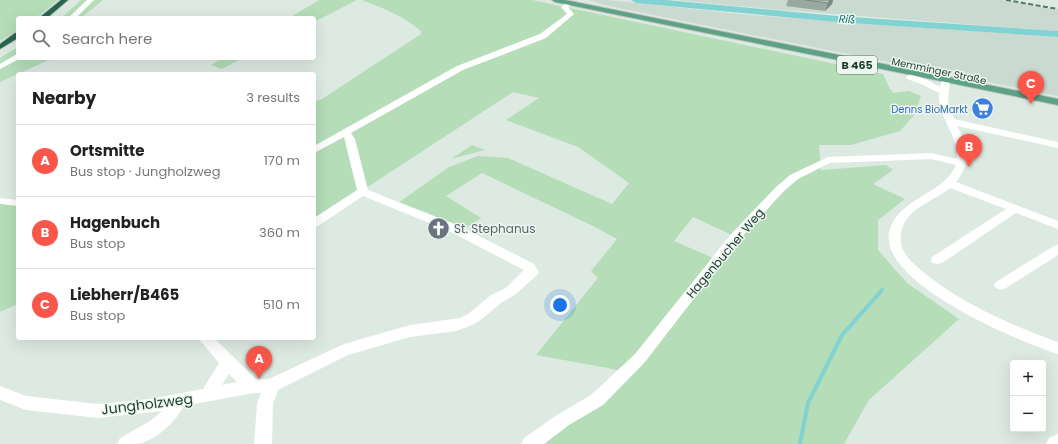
<!DOCTYPE html>
<html lang="en">
<head>
<meta charset="utf-8">
<style>
	:root { --surface:#fff; --page:#f2f2f2; --text:#222; --muted:#767676; --line:#e0e0e0; --accent:#fa574a }
	body { margin:0; font-family:Poppins,sans-serif; background:var(--page); color:var(--text) }
	.controls { position:absolute; right:12px; bottom:12px; display:grid; overflow:hidden; border-radius:4px; box-shadow:0 4px 16px #0002 }
	.controls button { width:36px; height:36px; display:grid; place-items:center; padding:0; border:0; border-bottom:1px solid var(--line); background:var(--surface); color:var(--text); font:20px sans-serif }
	.you { position:absolute; left:560px; top:305px; width:14px; height:14px; margin:-10px; border:3px solid #fff; border-radius:50%; background:#1a73e8; box-shadow:0 0 0 6px #1a73e833 }
	.badge { display:grid; place-items:center; width:26px; height:26px; border-radius:50%; background:var(--accent); color:#fff; font-size:13px; font-weight:700 }
	.pin { position:absolute; translate:-50% -33px; filter:drop-shadow(0 1px 2px #0008) }
	.pin::after { content:''; position:absolute; top:21px; width:14px; height:12px; background:inherit; clip-path:polygon(0 0,100% 0,50% 100%) }
	.list { margin:0; padding:0; list-style:none }
	h2 { display:flex; justify-content:space-between; align-items:center; height:52px; margin:0; padding:0 16px; font-size:17px }
	h2 small { font-size:13px; font-weight:400; color:var(--muted) }
	.list li { display:grid; grid-template-columns:26px 1fr auto; gap:12px; align-items:center; box-sizing:border-box; height:72px; padding:0 16px; border-top:1px solid var(--line) }
	.list b { display:block; font-size:15px; white-space:nowrap }
	.list p { margin:0; font-size:13px; white-space:nowrap; color:var(--muted) }
	.list em { font-size:13px; font-style:normal; color:var(--muted) }
	.icon { flex:none; width:22px; height:22px; fill:none; stroke:currentColor; stroke-width:2; stroke-linecap:round; stroke-linejoin:round }
	.map { position:relative; flex:none; width:1058px; height:444px; overflow:hidden }
	.search { position:absolute; background:var(--surface); box-shadow:0 4px 16px #0002; left:16px; top:16px; width:300px; height:44px; display:flex; align-items:center; gap:10px; box-sizing:border-box; padding:0 14px; border-radius:4px; color:var(--muted); font-size:15px }
	.panel { position:absolute; background:var(--surface); box-shadow:0 4px 16px #0002; left:16px; top:72px; width:300px; height:268px; border-radius:4px }
	.map>svg:first-child { display:block }
</style>
</head>
<body>
<div class="map">
<svg width="1058" height="444" viewBox="0 0 1058 444">
	<rect width="100%" height="100%" fill="#ddeae2"/>
	<path fill="#cbdad0" d="M588 0H608L749 15 1058 37V96L608 6Z
		M675 0H1002L1058 10V31L769 9Z"/>
	<path fill="#b4ddb8" fill-rule="evenodd" d="M0 0H58L36 18H18V30L0 41Z
		M81 0H103L81 18H61Z
		M319 0H357L314 22V18H289Z
		M362 0H532L883 74 889 87 893 93 909 91 921 96 915 114 900 131 851 145H819L821 170 886 165 893 170 873 184 905 199 878 220V250L907 283 959 319 869 400 844 444H541L630 373 608 368 536 355 598 278 591 271 617 239 593 226 482 173 446 196 481 218 465 228 398 203 449 167 478 156 508 158 612 204 629 183 578 147 506 120 539 98 513 92 314 222V102L322 99 421 34V31C404 16 382 8 362 0ZM693 217 732 235 713 258 674 241Z
		M18 47V58H53L0 82V58Z
		M223 58H243L222 69 211 65Z
		M472 145 485 150 451 159Z
		M0 203 18 204V304L0 312Z"/>
	<g fill="none" stroke-linecap="round" stroke-linejoin="round">
		<path stroke="#80d3d2" stroke-width="4" d="M800 444 808 403 842 335 882 290"/>
		<path fill="#80d3d2" fill-rule="evenodd" d="M631 0H666L837 16 1058 31V37L837 22 636 3Z"/>
		<defs>
			<path id="major" d="M552 0H565L1058 99V105L555 2Z"/>
			<path id="highway" d="M61 0H68L47 18H39Z
				M15 33H18V38L0 49V44Z"/>
		</defs>
		<use href="#major" stroke="#bcc4c0" stroke-width="2"/>
		<use href="#highway" stroke="#bcc4c0" stroke-width="2"/>
		<path fill="#fff" fill-rule="evenodd" d="M87 0H94L76 18H68Z
			M567 2 572 3 568 7 574 14 546 38 463 70 351 133 355 139 368 190 457 225 534 264 539 272 537 275 516 294 501 303 478 322 470 326 456 331 410 337 348 355 278 390 273 404 272 444H254L257 404 261 393H253L184 406C175 422 159 437 142 443 136 444 125 444 117 444L120 438 150 421 162 411 98 418 26 410 0 400V386L26 396 98 404 150 399 203 389 219 363 198 338H214L256 379H269L344 344 410 325 460 318 468 314 491 295 506 288 524 270 449 231 363 196 318 226 314 227V218L357 190 344 137 314 153V146L457 66 540 34 567 14 561 7ZM229 374 237 382 222 385Z
			M15 55H18V58H21L0 69V64Z
			M910 74 927 80 940 87 943 77H949L950 79 948 101 954 119 1058 142V148L957 126C969 148 972 161 956 182L1058 221V229L1016 213 942 263 937 264 932 263 931 260 932 257 1006 209 950 188C936 200 910 207 903 226 900 233 900 243 903 250 907 258 916 266 923 272 962 304 1011 325 1058 342V354C1020 342 864 278 892 224 906 196 944 193 956 165L931 159 830 163 798 179 784 191 740 239 645 362 603 405 569 425 544 444H521L524 438 557 415 591 395 635 354 732 233 776 187 790 175 828 157 931 153 957 159C959 135 937 117 939 93L921 84 907 79 906 77Z
			M0 198 18 200V206L0 204Z
			M1058 245V255L1006 288 1001 290 996 288 994 285 996 282 1054 246Z
			M1058 434V444H1046L1049 438Z"/>
		<use href="#major" fill="#5ea285" fill-rule="evenodd"/>
		<use href="#highway" fill="#28674f" fill-rule="evenodd"/>
		<path stroke="#587668" stroke-width="2" stroke-dasharray="5 2.5" stroke-linecap="butt" d="M1006 0 1058 9"/>
	</g>
	<path fill="#99a9a0" d="M788 0H833L832 4 825 11 786 6Z"/>
	<path fill="#7d8a82" d="M830 0H833L832 4 825 11 828 3Z"/>
	<path fill="#b2c5ba" stroke="#7d8a82" d="M805 0H830L828 3Z"/>
	<defs>
		<symbol id="supermarket-disc" viewBox="-11 -11 22 22"><circle r="9.5" fill="#3f7fe0" stroke="#edf7f0"/><path d="M-6-5.5h2.5l.6 2H6L4.5 2H-2.5L-4.4-4H-6ZM-1.5 3.2a1.3 1.3 0 1 0 .1 0ZM3 3.2a1.3 1.3 0 1 0 .1 0Z" fill="#fff"/></symbol>
		<symbol id="church-disc" viewBox="-11 -11 22 22"><circle r="9.5" fill="#6b7280" stroke="#edf7f0"/><path d="M-1.2-6h2.4v3.5h3.3v2.4h-3.3V6h-2.4V-.1h-3.3v-2.4h3.3Z" fill="#fff"/></symbol>
	</defs>
	<g fill-rule="evenodd">
		<use href="#supermarket-disc" x="970" y="96" width="25" height="25"/>
		<use href="#church-disc" x="426" y="216" width="25" height="25"/>
	</g>
	<g text-anchor="middle" dominant-baseline="central" stroke-width="3" stroke-linejoin="round" paint-order="stroke">
		<g font-size="10" fill="#1e3a2d" stroke="#edf7f0">
			<text transform="translate(939 71) rotate(12)">Memminger Straße</text>
		</g>
		<g font-size="10" fill="#366cbe" stroke="#edf7f0" text-anchor="end">
			<text x="968" y="109">Denns BioMarkt</text>
		</g>
		<g font-size="11" font-style="italic" fill="#157877" stroke="#edf7f0">
			<text transform="translate(847 19) rotate(4)">Riß</text>
		</g>
		<rect fill="#edf7f0" stroke="#5c7368" stroke-width="1" x="837" y="56" width="40" height="18" rx="3"/>
		<g font-size="11" font-weight="bold" fill="#1e3a2d">
			<text x="857" y="65">B 465</text>
		</g>
		<g font-size="12" fill="#5b616d" stroke="#edf7f0" text-anchor="start">
			<text x="454" y="228">St. Stephanus</text>
		</g>
		<g font-size="12" fill="#1e3a2d" stroke="#edf7f0">
			<text transform="translate(725 253) rotate(-50)">Hagenbucher Weg</text>
		</g>
		<g font-size="14" fill="#1e3a2d" stroke="#edf7f0">
			<text transform="translate(147 404) rotate(-7)">Jungholzweg</text>
		</g>
	</g>
</svg>
<div class="controls">
<button>+</button>
<button>−</button>
</div>
<div class="you"></div>
<div class="pin badge" style="left:259px;top:379px">A</div>
<div class="pin badge" style="left:969px;top:167px">B</div>
<div class="pin badge" style="left:1031px;top:104px">C</div>
<div class="search"><svg class="icon" aria-label="search" viewBox="0 0 24 24"><circle cx="10" cy="10" r="6"/><path d="M15 15l6 6"/></svg>Search here</div>
<section class="panel">
<h2>Nearby<small>3 results</small></h2>
<ul class="list">
<li><span class="badge">A</span><div><b>Ortsmitte</b><p>Bus stop · Jungholzweg</p></div><em>170 m</em></li>
<li><span class="badge">B</span><div><b>Hagenbuch</b><p>Bus stop</p></div><em>360 m</em></li>
<li><span class="badge">C</span><div><b>Liebherr/B465</b><p>Bus stop</p></div><em>510 m</em></li>
</ul>
</section>
</div>
</body>
</html>
